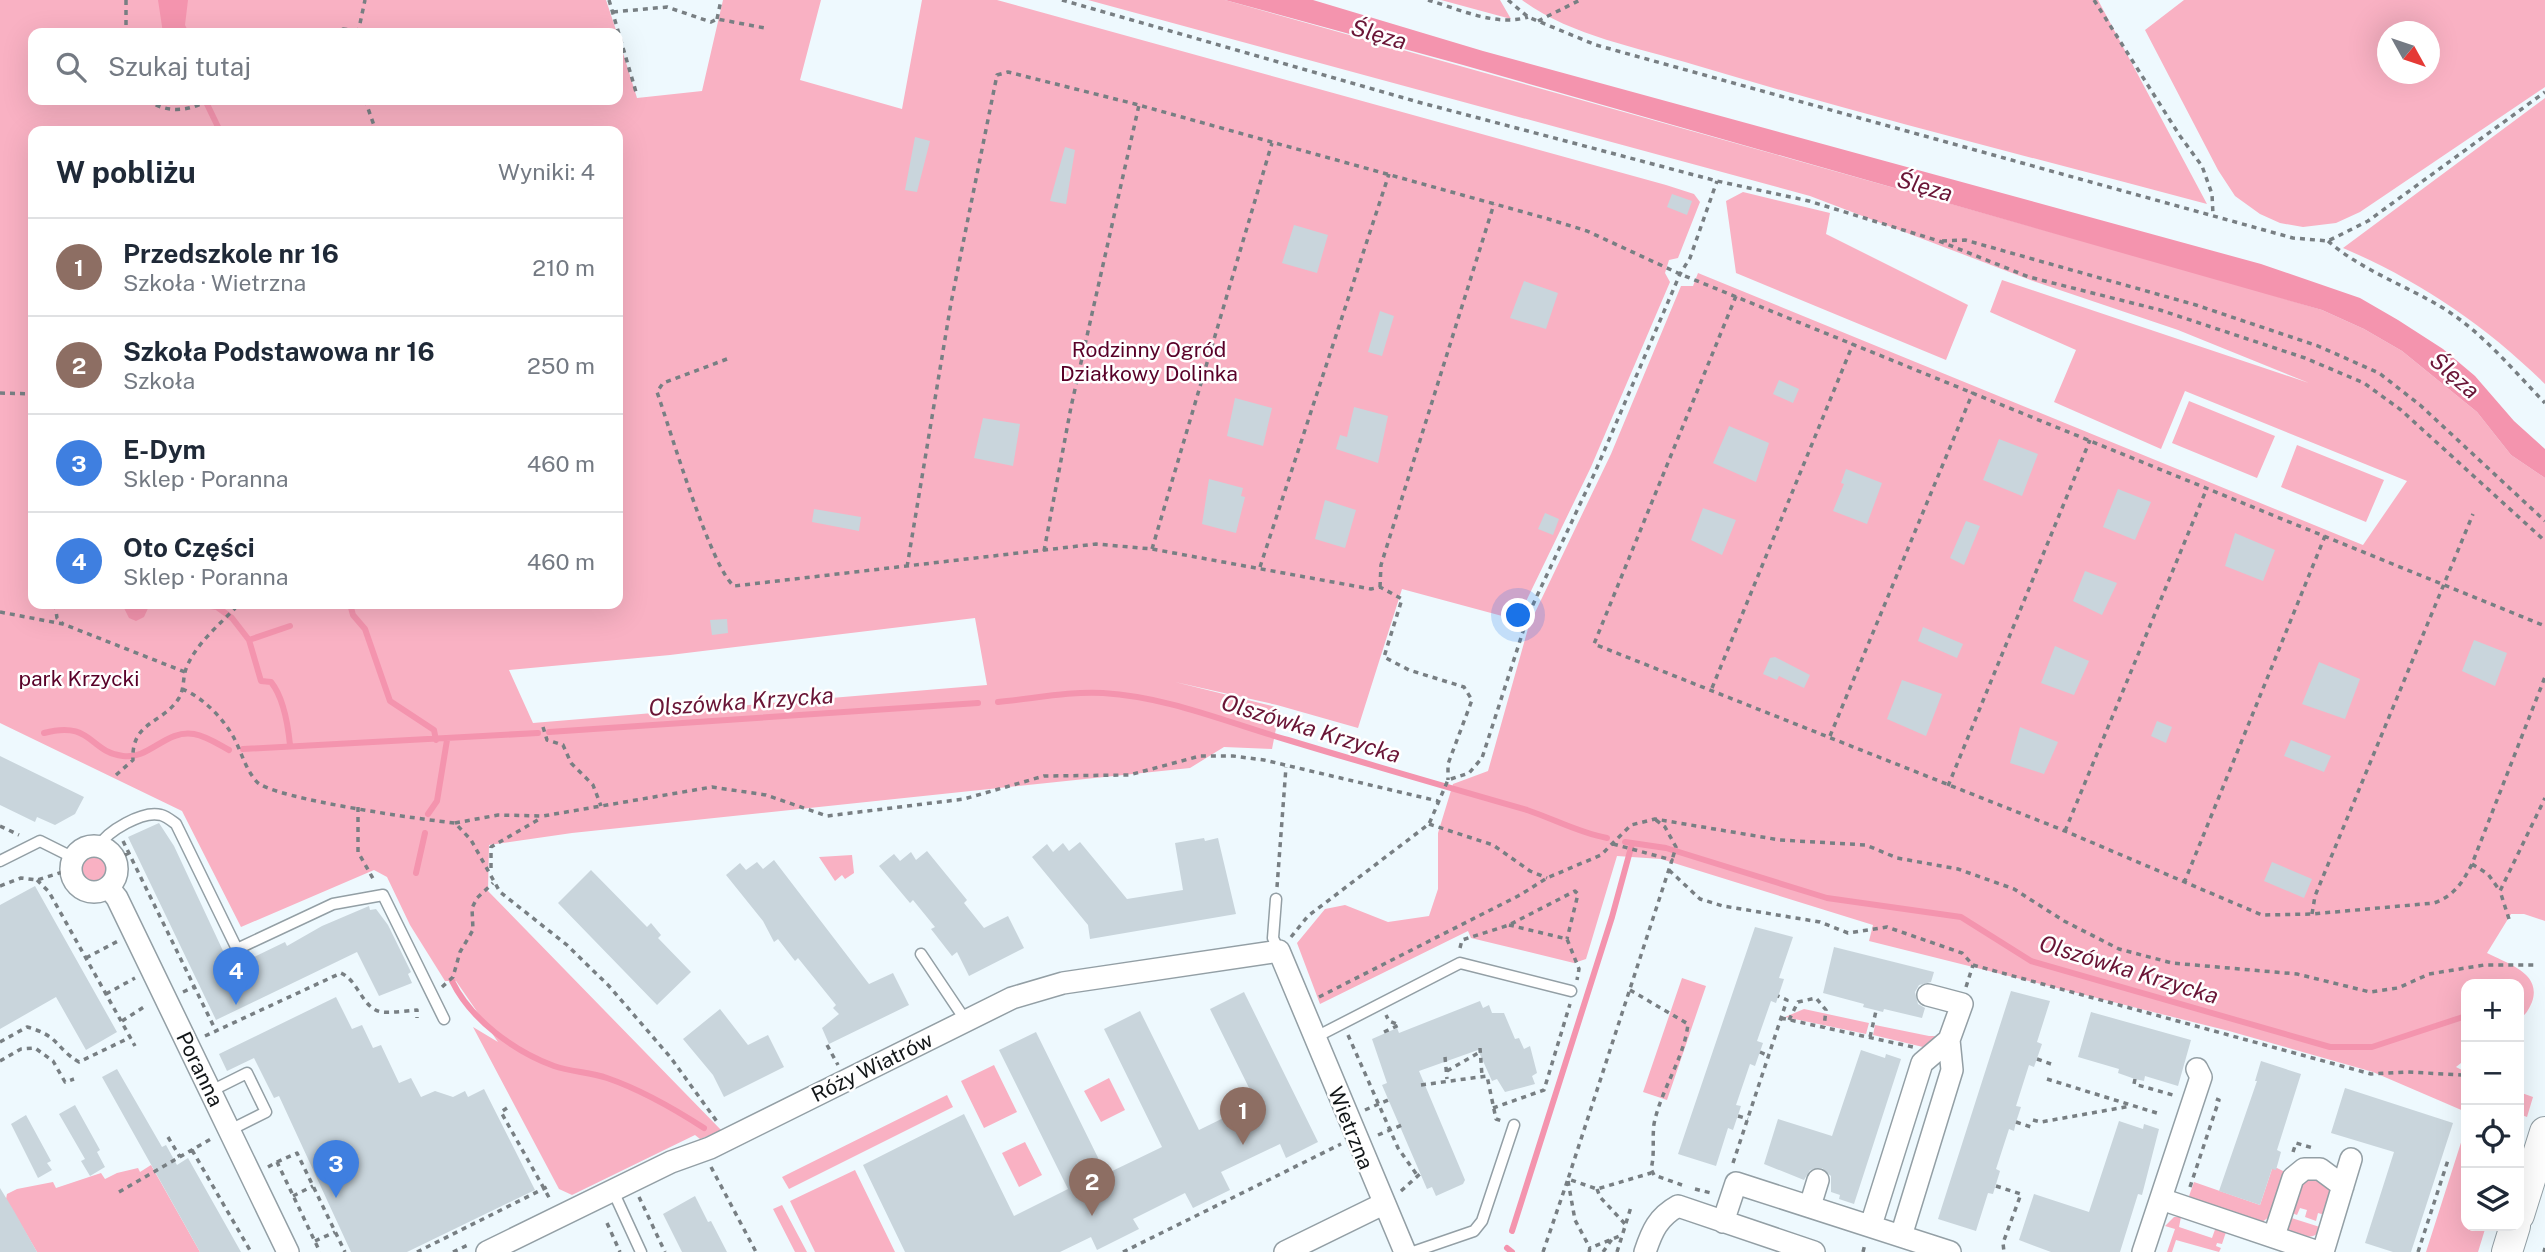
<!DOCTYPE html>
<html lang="pl">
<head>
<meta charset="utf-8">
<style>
	:root { --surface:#fff; --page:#f6f6f7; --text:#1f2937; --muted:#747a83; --line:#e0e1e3; --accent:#0b8043 }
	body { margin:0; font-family:"Public Sans",sans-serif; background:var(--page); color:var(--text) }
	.controls { position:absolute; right:21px; bottom:21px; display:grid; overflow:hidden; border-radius:14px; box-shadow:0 7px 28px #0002 }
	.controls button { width:63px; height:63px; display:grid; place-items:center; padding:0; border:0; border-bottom:2px solid var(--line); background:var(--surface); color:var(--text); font:35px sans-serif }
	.compass { position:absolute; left:2377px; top:21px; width:63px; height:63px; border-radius:50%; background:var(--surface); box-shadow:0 7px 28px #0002; rotate:130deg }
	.you { position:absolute; left:1519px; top:616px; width:24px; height:24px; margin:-18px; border:5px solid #fff; border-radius:50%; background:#1a73e8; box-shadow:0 0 0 10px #1a73e833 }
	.badge { display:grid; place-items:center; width:46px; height:46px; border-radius:50%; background:var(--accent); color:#fff; font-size:23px; font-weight:700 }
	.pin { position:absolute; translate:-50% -58px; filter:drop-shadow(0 2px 4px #0008) }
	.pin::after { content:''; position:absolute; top:37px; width:24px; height:21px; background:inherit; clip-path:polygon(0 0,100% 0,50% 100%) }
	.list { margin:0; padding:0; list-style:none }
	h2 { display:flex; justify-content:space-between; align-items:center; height:91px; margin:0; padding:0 28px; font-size:30px }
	h2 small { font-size:23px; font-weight:400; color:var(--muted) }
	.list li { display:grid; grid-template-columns:46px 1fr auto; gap:21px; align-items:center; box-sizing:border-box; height:98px; padding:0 28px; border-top:2px solid var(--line) }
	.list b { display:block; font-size:26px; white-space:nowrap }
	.list p { margin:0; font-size:23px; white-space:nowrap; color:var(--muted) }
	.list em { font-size:23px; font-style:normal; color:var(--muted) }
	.icon { flex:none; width:38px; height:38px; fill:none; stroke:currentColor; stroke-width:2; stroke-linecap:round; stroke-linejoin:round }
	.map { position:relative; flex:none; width:2545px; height:1252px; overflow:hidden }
	.search { position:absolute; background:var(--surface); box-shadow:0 7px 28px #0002; left:28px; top:28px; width:595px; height:77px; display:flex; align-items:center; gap:18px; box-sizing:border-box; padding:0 24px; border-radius:14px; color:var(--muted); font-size:26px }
	.panel { position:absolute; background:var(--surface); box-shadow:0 7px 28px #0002; left:28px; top:126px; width:595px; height:483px; border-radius:14px }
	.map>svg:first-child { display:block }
</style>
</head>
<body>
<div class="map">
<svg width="2545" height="1252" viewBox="0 0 2545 1252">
	<rect width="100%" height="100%" fill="#eef9fe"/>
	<path fill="#f9b1c3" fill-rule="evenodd" d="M0 0H606L617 33H33V100H618V37L637 98 702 91 723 0H821L800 80 902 109 922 0H997L1666 185 1694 194 1700 202 1678 258 1669 260 1665 273 1670 282 1591 467 1517 620 1402 589 1358 728 1277 705 1175 682 1280 708 1272 749 1224 747 1190 768 572 833 489 845 488 891 722 1131 700 1139 695 1135 572 1195 559 1189 473 1027 498 1042 456 981H445L410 925 387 877 374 870 241 927 182 811 0 723ZM33 131H618V604H33ZM975 618 987 685 533 723 509 670 670 655Z
		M1088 0H1225L2222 280 2322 310 2364 329 2402 351 2477 412 2511 455 2545 478V921L2524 914H2511L2487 953C2508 964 2542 973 2532 1002 2528 1011 2526 1014 2519 1020V984H2466V1059L2456 1067 2466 1072V1112L2373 1072 2229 1031 1869 941 1873 925 1661 859 1617 856 1586 959 1574 963 1471 938 1468 931 1320 1004 1297 943 1325 909 1345 905 1388 922 1429 916 1438 889V833L1453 784 1488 771 1529 625 1611 454 1681 286H1693L1698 273 2363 545 2407 481 2185 391 2161 449 2054 402 2076 350 1990 312 2002 280 2309 383 2178 330 2033 281 1810 196Z
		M1441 0H1500L1511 19Z
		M1522 0H2098L2207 204C2036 158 1864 116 1695 65 1637 47 1571 36 1522 0Z
		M2184 0H2545V87L2360 212 2336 223 2303 227 2280 223 2260 214 2235 196 2218 170 2145 30ZM2388 32H2430V74H2388Z
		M2545 98V384C2485 325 2420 281 2343 248Z
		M1743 192 1830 213 1826 234 1968 305 1946 360 1736 273 1726 201Z
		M2189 401 2275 436 2257 478 2172 443Z
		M2297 445 2384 480 2366 522 2281 487Z
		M79 869a15 15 0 1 1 30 0a15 15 0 1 1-30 0Z
		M852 855 854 873 845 879 842 875 835 881 819 857Z
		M1682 978 1706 986 1667 1100 1643 1092Z
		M1804 1009 1869 1023 1866 1034 1785 1017Z
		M1875 1025 1929 1036H1937L1923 1047 1873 1035Z
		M994 1065 1017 1112 984 1128 961 1081Z
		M1109 1078 1125 1110 1101 1122 1084 1091Z
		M2519 1092 2533 1097 2527 1117 2519 1114Z
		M947 1095 953 1107 789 1189 782 1177Z
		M2466 1127V1226H2486L2478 1252H2426Z
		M1025 1142 1042 1175 1019 1187 1002 1153Z
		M151 1165 200 1252H37L6 1199 7 1194 17 1189 53 1182 56 1188 101 1173 105 1179 117 1173 138 1168 140 1172Z
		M2277 1168 2287 1173C2281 1188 2278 1216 2261 1222L2188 1199 2194 1182 2260 1205 2272 1169Z
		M855 1170 895 1252H815L790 1201Z
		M2305 1175 2332 1184 2325 1215 2318 1213 2316 1221 2305 1217 2307 1210 2300 1208 2297 1215 2287 1211Z
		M782 1205 807 1252H795L773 1209Z
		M2285 1216 2323 1228C2312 1242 2303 1236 2289 1231Z
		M2174 1217H2181L2179 1227 2212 1238 2217 1224 2226 1232 2222 1244 2217 1243 2216 1246 2221 1248 2219 1252 2176 1240 2172 1252H2167L2175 1229 2165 1226Z"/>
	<path fill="#f494ae" d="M158 0H188L185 25 189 33H163Z
		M1225 0H1313L1483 51 2261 264 2360 298 2398 320 2443 349 2475 376 2514 421 2545 449V478L2511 455 2477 412 2402 351 2364 329 2322 310 1463 65Z
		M122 604H150L144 617 136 621 129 618Z"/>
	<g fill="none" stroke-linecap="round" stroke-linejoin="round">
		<path stroke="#f494ae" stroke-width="6" d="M205 100 220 131
			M197 604 217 607 232 618 249 640 261 681 271 682C284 698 288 725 290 745
			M350 604 353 615 365 629 390 701 434 730 436 740
			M249 640 290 626
			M998 702C1032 699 1069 691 1103 693 1168 697 1226 722 1288 740 1367 764 1447 787 1527 810 1554 819 1579 833 1607 838
			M549 732 978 703
			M44 733C92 720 89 752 123 756 149 760 166 729 194 734 206 736 218 744 229 750
			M243 749 538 733
			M428 814 437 801 447 740
			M1625 842 1666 848 1827 898 1961 917 2031 961 2330 1047H2372L2466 1016
			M416 873 425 833
			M452 981C471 1020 514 1051 554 1066 571 1072 590 1072 607 1078 642 1090 673 1108 704 1128
			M2519 989V987
			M1512 1231 1612 917 1632 844
			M1507 1248 1512 1252"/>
	</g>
	<path fill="#c9d5dc" d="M915 137 930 141 917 192 905 190Z
		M1065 147 1075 150 1066 204 1050 201Z
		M1672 194 1692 201 1687 215 1667 207Z
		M1294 225 1328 235 1317 273 1282 263Z
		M1524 281 1558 293 1546 329 1510 318Z
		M1380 311 1394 316 1382 356 1368 352Z
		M1779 380 1799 389 1793 403 1773 394Z
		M1235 398 1272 408 1263 446 1227 436Z
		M1354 407 1388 416 1378 463 1336 449 1340 435 1347 437Z
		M983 418 1020 424 1013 466 974 458Z
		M1729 426 1769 443 1756 482 1713 463Z
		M1999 439 2038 454 2022 496 1983 480Z
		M1846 469 1882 483 1867 524 1833 511 1844 484 1841 483Z
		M1209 479 1243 488 1241 496 1245 497 1236 533 1202 524Z
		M2118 489 2151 502 2135 540 2103 527Z
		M1325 500 1356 510 1345 548 1315 539Z
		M1703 508 1736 520 1722 555 1691 540Z
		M814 509 861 517 859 531 812 522Z
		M1545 513 1559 519 1553 535 1538 529Z
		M1966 521 1980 526 1964 565 1950 558Z
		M2235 533 2275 550 2263 581 2225 566Z
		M2085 571 2117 583 2102 615 2073 601Z
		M727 619 728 633 712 635 710 620Z
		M1923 627 1963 644 1957 658 1918 641Z
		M2474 640 2507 653 2495 686 2462 671Z
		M2055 646 2089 661 2074 695 2041 683Z
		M1775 657 1810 675 1804 688 1779 676 1777 680 1763 674 1770 658Z
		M2319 662 2360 679 2345 719 2302 704Z
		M1902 680 1942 694 1926 736 1887 719Z
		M2157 721 2172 727 2166 743 2151 736Z
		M2020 727 2058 742 2044 774 2010 763Z
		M2291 740 2331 756 2324 772 2284 756Z
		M0 756 84 797 75 814 55 825 37 817 35 822 0 805Z
		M159 823 174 846 231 968 285 942 287 946 322 926 369 906 370 910 376 909 388 925 411 972 408 974 412 983 379 996 357 952 216 1020 128 837Z
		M1204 838 1205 841 1218 838 1236 914 1090 939 1088 925 1032 857 1047 844 1053 852 1063 843 1069 851 1080 842 1127 899 1183 890 1175 843Z
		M927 851 967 900 964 903 984 928 1008 916 1024 948 969 976 957 952 952 956 931 929 935 927 913 900 910 903 879 866 894 854 900 861 911 852 916 860Z
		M774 860 869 984 893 973 909 1005 829 1044 822 1028 839 1014 833 1008 836 1005 798 958 795 961 778 939 774 942 763 921 726 875 740 863 746 870 757 862 763 869Z
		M2272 862 2312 879 2304 898 2264 881Z
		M591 870 647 927 651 923 661 935 658 938 691 972 657 1005 558 903Z
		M35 886 117 1032 86 1050 56 997 0 1029V905Z
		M1755 927 1793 937 1779 978 1784 979 1776 1003 1771 1001 1757 1041 1763 1043 1755 1066 1750 1064 1736 1105 1741 1106 1733 1130 1728 1128 1716 1166 1678 1154Z
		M1834 947 1934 972 1931 982 1919 985 1915 992 1918 1004 1925 1008 1922 1018 1884 1009 1883 1012 1863 1007 1864 1004 1823 993Z
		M2011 991 2050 1001 2037 1042 2042 1044 2034 1067 2029 1065 2016 1106 2021 1107 2016 1122 2014 1131 2009 1129 1996 1169 2000 1171 1993 1194 1988 1193 1976 1231 1938 1219Z
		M1244 992 1318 1142 1286 1158 1280 1144 1221 1172 1230 1190 1193 1208 1185 1193 1133 1219 1139 1229 1097 1250 1091 1237 1060 1252H905L863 1165 964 1114 1014 1216 1068 1189 999 1050 1036 1032 1106 1174 1162 1147 1104 1029 1140 1011 1199 1130 1256 1102 1210 1009Z
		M336 997 352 1029 362 1025 373 1048 381 1045 399 1083 411 1078 421 1097 435 1091 453 1097 465 1091 468 1097 484 1089 535 1190 407 1252H351L279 1096 274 1098 254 1058 227 1071 219 1054Z
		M1480 1001 1483 1008 1489 1005 1492 1013H1504L1515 1039 1519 1038 1524 1049 1530 1046 1537 1073 1532 1076 1535 1084 1505 1092 1497 1079 1492 1081 1478 1050 1419 1071 1465 1180 1463 1184 1436 1196 1432 1187 1427 1189 1382 1085 1387 1083 1372 1039 1397 1028 1399 1033Z
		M720 1009 748 1045 768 1035 784 1067 724 1097 713 1075 683 1039Z
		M2091 1012 2191 1040 2178 1086 2145 1076 2144 1081 2135 1079 2118 1073 2119 1069 2078 1057Z
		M1861 1050 1885 1058 1886 1054 1901 1059 1854 1204 1839 1199 1840 1195 1831 1192V1176L1822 1168 1810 1170 1804 1180 1764 1164 1778 1119 1832 1136Z
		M2261 1061 2301 1074 2277 1150 2281 1152 2276 1170 2272 1169 2260 1205 2219 1191 2257 1081H2255Z
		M117 1069 162 1147 166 1145 177 1165 188 1158 241 1252H200L102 1077Z
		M2345 1088 2453 1123 2411 1252H2393L2365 1243 2394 1152 2331 1133Z
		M75 1105 100 1150 97 1152 105 1167 90 1176 81 1161 85 1159 59 1114Z
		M26 1115 51 1161 47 1163 52 1170 38 1178 11 1124Z
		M2119 1121 2143 1129 2144 1124 2159 1129 2142 1195 2138 1194 2120 1252H2051L2019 1240 2034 1194 2089 1212Z
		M0 1188 14 1211 37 1252H0Z
		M695 1196 708 1222 711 1221 727 1252H682L663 1214Z"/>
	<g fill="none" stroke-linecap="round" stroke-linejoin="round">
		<defs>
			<path id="lane" d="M98 847C107 831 143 810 161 815 166 816 172 821 176 824L237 949 333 904 383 895 444 1019
				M0 861 40 841 74 858
				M1276 899 1273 938 1279 951
				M921 954 966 1021
				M1314 1038 1460 963 1571 991
				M211 1091 247 1073 266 1112 230 1130
				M613 1191 641 1252
				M1413 1252 1474 1231 1482 1221 1514 1125"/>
			<path id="street" d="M71 869a23 23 0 1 1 46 0a23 23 0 1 1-46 0Z
				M109 888 117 898 288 1252
				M2161 1199 2318 1252
				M1810 1206 1818 1180
				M1723 1222 1736 1183 1950 1252
				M1871 1225 1922 1063 1949 1040
				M1901 1236 1952 1070 1949 1040 1962 1004 1928 995
				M2274 1236 2293 1178 2304 1169H2320L2343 1186
				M487 1252 671 1162 710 1148 1012 998 1063 983 1279 951 1405 1252
				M1285 1252 1383 1204
				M1645 1252C1652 1231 1658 1217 1678 1206L1814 1252
				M2143 1252 2201 1077 2197 1069
				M2323 1252 2351 1159"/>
			<path id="secondary" d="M2519 1215 2545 1132
				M2507 1252 2515 1226"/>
		</defs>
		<use href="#lane" stroke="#939fa5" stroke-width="13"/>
		<use href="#street" stroke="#939fa5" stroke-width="24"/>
		<use href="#secondary" stroke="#939fa5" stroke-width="32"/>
		<path stroke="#787f83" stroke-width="3.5" stroke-dasharray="5 5" stroke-linecap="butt" d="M126 0V33
			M609 0 636 92
			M1062 0 1418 102 1717 181 1809 201 1939 241 2029 277 2160 310 2305 358 2364 383 2401 410 2545 541
			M1428 0C1459 9 1496 27 1528 17
			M1508 0 1528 17 1596 45 2293 238 2328 241 2368 221 2545 92
			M2094 0 2180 136 2202 166 2212 194 2213 215
			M613 12 667 7 711 22 717 19 765 28
			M717 19 721 0
			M1538 21 1580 0
			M333 33 343 29 358 31
			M358 33 365 0
			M147 100C168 114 188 111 210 100
			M365 100 376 131
			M1942 241 1965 240 2196 305 2318 346 2379 373 2420 405 2545 521
			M2328 241C2361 270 2405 285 2443 308 2482 332 2513 370 2545 403
			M1736 296 1594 644 2065 831 2262 915 2312 914 2434 903C2454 896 2463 882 2472 864L2545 677
			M727 359 663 383 657 392C670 429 711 568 734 586L1096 544 1152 549 1371 589 1380 587 1402 599 1384 657 1409 670 1464 687 1472 700 1448 764V780
			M0 393 33 394
			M1152 549 1272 143
			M1044 551 1071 407 1139 105
			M907 567 951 303 997 75 1008 72 1135 104 1545 218 1587 231 1680 274 2545 626
			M1260 567 1389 174
			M1380 587 1381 565 1494 204
			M55 604 57 618 63 624
			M0 612 63 624 185 672
			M1712 688 1853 344
			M182 689C203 697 225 720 235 740 242 754 246 770 257 782 274 799 425 820 455 823L471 840 500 892 567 945 609 986 671 1058 718 1123
			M543 727 547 740 563 745 571 763 593 785 601 806
			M1830 736 1973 392
			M116 775 133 760C131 721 163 724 179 698 184 689 183 680 185 672 193 645 222 623 239 604
			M1948 786 2090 440
			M358 807V852L375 882
			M1656 820 1665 827 1676 847 1672 860
			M455 823 498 815 543 816 712 787 766 795 827 816 964 799 1044 776 1129 775 1200 756H1233L1264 760 1438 801
			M1429 824 1493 845 1530 871 1547 878
			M0 826 19 835
			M2065 831 2207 488
			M123 841 216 1031
			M1613 844 1672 860 1568 1179 1597 1189 1651 1173
			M115 859 129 853
			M2472 864 2488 874 2500 891
			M491 868V847L541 818
			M1669 870 1700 899 1723 906 1820 922 1848 933 1887 927 1962 953 1973 965 2371 1074 2408 1072 2462 1075 2466 1078
			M37 880 49 892 135 1046
			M2184 883 2325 536
			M0 886 21 878 37 880 66 871
			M1277 887 1286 767
			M2312 914 2315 896 2473 514
			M2509 919 2500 891 2545 798
			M1509 925 1567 939 1579 969 1577 980
			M1291 937 1308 916 1429 824 1448 780 1469 773 1482 758 1529 613 1596 470 1680 274 1690 258 1717 181
			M1460 948 1462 940 1509 925 1575 891 1578 894 1567 939
			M86 958 118 941
			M442 987 453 977 460 952 473 930 472 908 477 898 493 883
			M1966 987 1973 965
			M1630 990 1688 1024C1684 1059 1661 1089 1654 1124 1652 1140 1655 1154 1651 1169L1654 1175 1682 1185
			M183 992 194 987
			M106 994 135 978
			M1319 997 1520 895 1547 878 1601 855 1631 825 1655 819 1780 840 1866 845 1897 858 1958 869 2014 889 2064 921 2119 949 2172 963 2297 974 2370 992 2398 988 2429 974 2484 965H2534
			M1781 1018 1913 1047
			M1789 1020 1798 1002 1816 998 1826 1010 1824 1027
			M122 1021 147 1005
			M1384 1032 1399 1025 1389 1021 1386 1015
			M1348 1035 1398 1148 1417 1175
			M205 1036 341 973C359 981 362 1009 382 1012 392 1013 406 1011 417 1010V1018
			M1870 1037 1876 1011
			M0 1042 27 1027C60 1036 55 1048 79 1062L131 1037
			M827 1045 838 1065
			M1480 1048 1482 1076
			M1760 1052 1769 1056
			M1445 1057 1447 1079
			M2037 1059 2051 1064
			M0 1061 21 1049 35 1048 53 1061 65 1082 74 1079
			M1447 1071 1480 1052
			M2047 1079 2160 1114
			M2135 1079 2134 1084 2173 1095
			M1421 1085 1487 1076 1496 1119 1502 1121
			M507 1108 501 1112 551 1201
			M1493 1108 1544 1090 1570 1004
			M1365 1110 1388 1100
			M1738 1116 1748 1119
			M2033 1120 2041 1122 2131 1106
			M2016 1122 2031 1127
			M1378 1135 1402 1125
			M168 1137 180 1157
			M192 1150 251 1252
			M2293 1152 2296 1143 2313 1148
			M277 1162 297 1153 345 1252
			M1733 1163 1787 1000 1778 996
			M268 1167 277 1162 320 1252
			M711 1167 756 1252
			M1568 1181 1575 1220 1590 1248
			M1996 1186 2021 1194 2003 1243 2004 1252
			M2190 1187 2219 1100 2214 1098
			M1597 1189 1600 1197 1626 1225
			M1695 1189 1711 1193
			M1401 1191 1422 1172
			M119 1192 211 1139
			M293 1196 313 1186
			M639 1197 665 1252
			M607 1223 620 1252
			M315 1241 335 1232
			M417 1252 551 1185
			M453 1252 470 1244
			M1123 1252 1341 1144
			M1543 1252 1568 1179
			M1589 1252 1590 1248 1622 1235
			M1603 1252 1612 1239
			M1617 1252 1631 1207
			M1863 1252 1865 1244
			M2418 1252 2449 1157
			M2544 1252 2545 1248"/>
		<use href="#lane" stroke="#fff" stroke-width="10"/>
		<use href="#street" stroke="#fff" stroke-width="21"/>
		<use href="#secondary" stroke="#fff" stroke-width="30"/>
	</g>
	<g text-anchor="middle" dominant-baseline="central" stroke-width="5" stroke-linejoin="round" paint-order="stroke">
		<g font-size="21" fill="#590128" stroke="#fff">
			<text x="1149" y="349">Rodzinny Ogród<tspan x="1149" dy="24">Działkowy Dolinka</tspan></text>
			<text x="79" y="678">park Krzycki</text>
		</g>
		<g font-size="21" fill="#121618" stroke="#fff">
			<text transform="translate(872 1067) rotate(-26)">Róży Wiatrów</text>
			<text transform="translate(200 1069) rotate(64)">Poranna</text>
			<text transform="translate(1351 1128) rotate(68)">Wietrzna</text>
		</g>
		<g font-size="23" font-style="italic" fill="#6a1536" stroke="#fff">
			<text transform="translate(1379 34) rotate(16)">Ślęza</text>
			<text transform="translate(1925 186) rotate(16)">Ślęza</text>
			<text transform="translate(2455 375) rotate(41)">Ślęza</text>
			<text transform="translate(741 701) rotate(-4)">Olszówka Krzycka</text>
			<text transform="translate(1311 728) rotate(17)">Olszówka Krzycka</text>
			<text transform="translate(2129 969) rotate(17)">Olszówka Krzycka</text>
		</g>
	</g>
</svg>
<div class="controls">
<button>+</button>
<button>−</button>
<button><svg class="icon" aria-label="locate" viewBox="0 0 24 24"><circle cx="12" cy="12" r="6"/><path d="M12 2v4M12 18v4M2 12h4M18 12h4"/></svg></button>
<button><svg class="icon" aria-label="layers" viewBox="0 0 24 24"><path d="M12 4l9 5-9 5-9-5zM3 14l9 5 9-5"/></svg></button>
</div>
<svg class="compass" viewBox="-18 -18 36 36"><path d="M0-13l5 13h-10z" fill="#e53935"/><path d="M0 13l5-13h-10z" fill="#747a83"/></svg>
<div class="you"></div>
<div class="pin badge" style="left:1243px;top:1145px;background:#8d6e63">1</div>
<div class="pin badge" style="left:1092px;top:1216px;background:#8d6e63">2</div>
<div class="pin badge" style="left:336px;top:1198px;background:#3f7fe0">3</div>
<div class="pin badge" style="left:236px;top:1005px;background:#3f7fe0">4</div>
<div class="search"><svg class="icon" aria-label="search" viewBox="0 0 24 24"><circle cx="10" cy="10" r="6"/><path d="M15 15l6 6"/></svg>Szukaj tutaj</div>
<section class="panel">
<h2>W pobliżu<small>Wyniki: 4</small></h2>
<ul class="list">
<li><span class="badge" style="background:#8d6e63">1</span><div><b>Przedszkole nr 16</b><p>Szkoła · Wietrzna</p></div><em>210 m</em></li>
<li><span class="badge" style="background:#8d6e63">2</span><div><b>Szkoła Podstawowa nr 16</b><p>Szkoła</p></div><em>250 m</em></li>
<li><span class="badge" style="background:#3f7fe0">3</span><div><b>E-Dym</b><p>Sklep · Poranna</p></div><em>460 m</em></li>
<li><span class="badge" style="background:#3f7fe0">4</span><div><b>Oto Części</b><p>Sklep · Poranna</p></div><em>460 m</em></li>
</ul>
</section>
</div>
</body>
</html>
